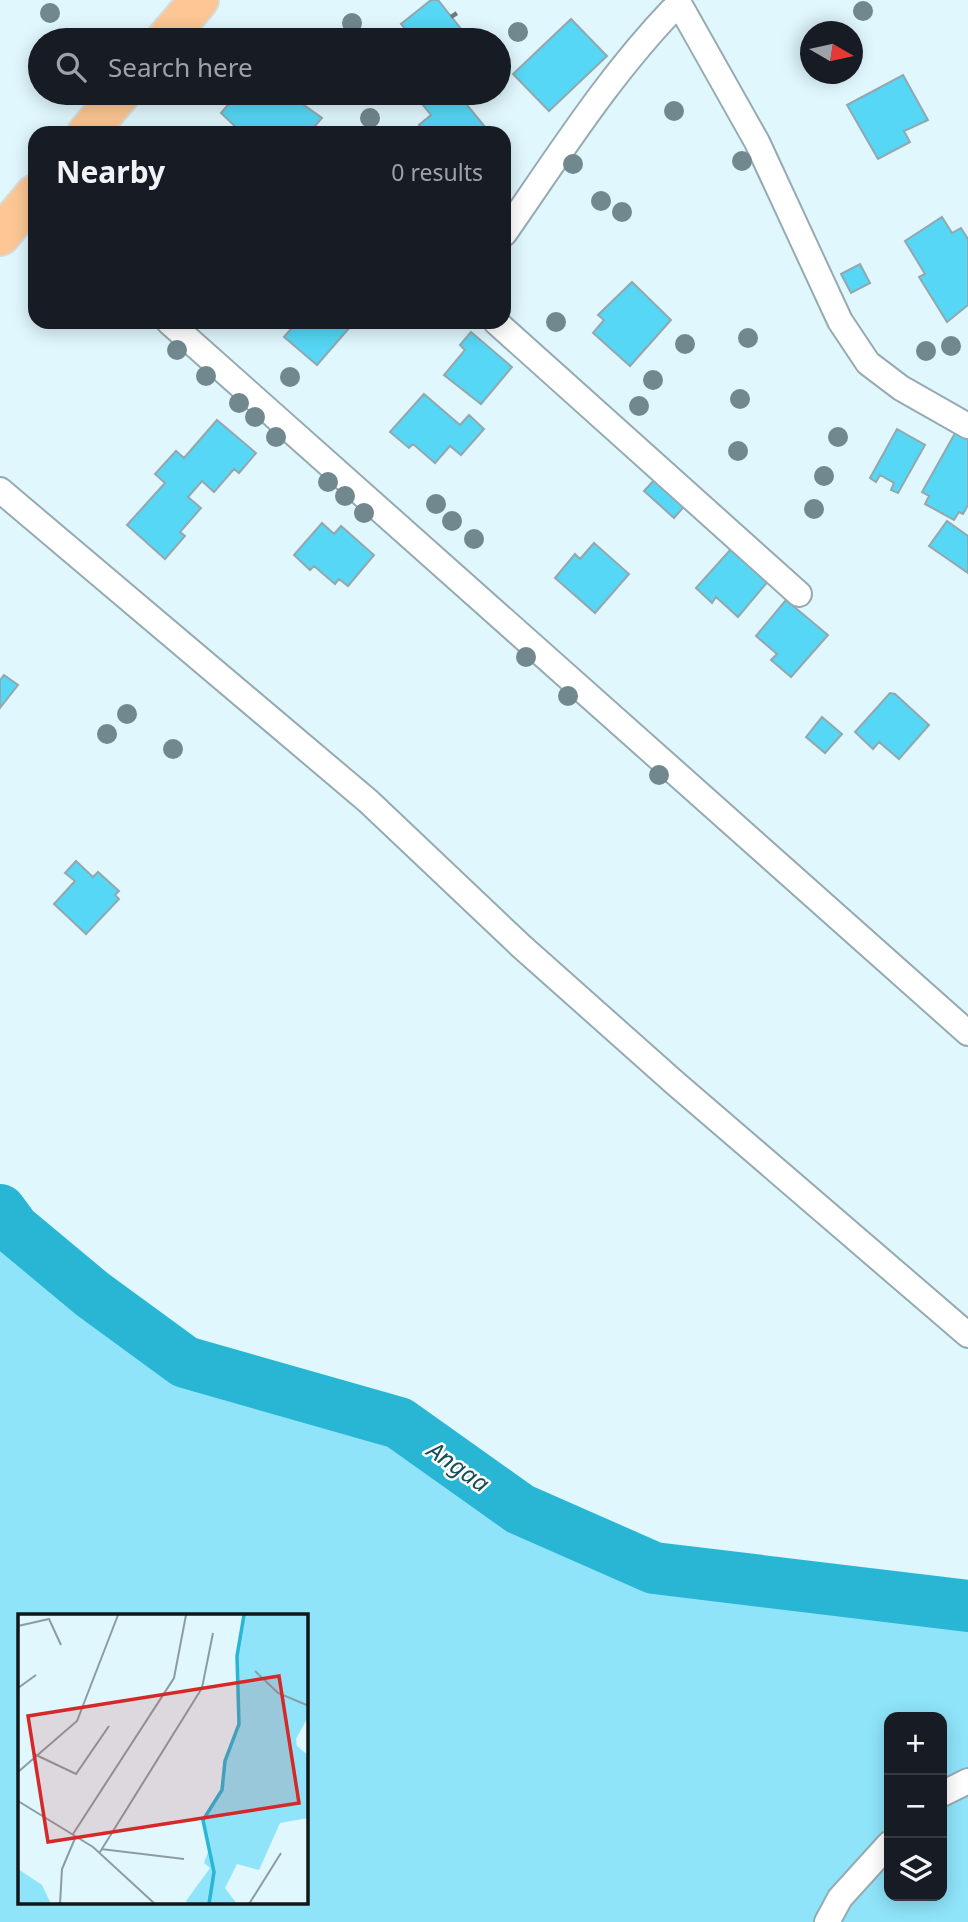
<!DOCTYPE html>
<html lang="en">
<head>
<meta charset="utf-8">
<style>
	:root { --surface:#171b24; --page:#242831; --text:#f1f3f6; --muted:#9ea1a6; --line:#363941 }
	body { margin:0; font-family:"Noto Sans",sans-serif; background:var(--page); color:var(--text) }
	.controls { position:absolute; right:21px; bottom:21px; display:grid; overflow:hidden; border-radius:14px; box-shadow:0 4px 18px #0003 }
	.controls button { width:63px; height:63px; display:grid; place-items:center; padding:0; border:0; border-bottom:2px solid var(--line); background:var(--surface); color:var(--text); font:35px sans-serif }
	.compass { position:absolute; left:800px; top:21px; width:63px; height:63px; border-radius:50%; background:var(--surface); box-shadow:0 4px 18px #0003; rotate:99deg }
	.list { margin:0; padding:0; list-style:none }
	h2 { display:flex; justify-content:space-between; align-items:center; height:91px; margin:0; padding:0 28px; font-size:30px }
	h2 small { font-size:23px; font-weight:400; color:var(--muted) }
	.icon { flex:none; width:38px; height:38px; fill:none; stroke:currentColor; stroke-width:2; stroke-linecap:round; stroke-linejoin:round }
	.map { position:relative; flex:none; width:968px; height:1922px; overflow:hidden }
	.search { position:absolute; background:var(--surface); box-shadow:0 4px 18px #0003; left:28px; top:28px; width:483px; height:77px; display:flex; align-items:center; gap:18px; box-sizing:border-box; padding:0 24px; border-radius:38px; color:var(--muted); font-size:26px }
	.panel { position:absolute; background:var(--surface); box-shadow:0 4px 18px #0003; left:28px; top:126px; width:483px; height:203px; border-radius:21px }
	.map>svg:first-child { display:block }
</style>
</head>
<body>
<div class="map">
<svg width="968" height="1922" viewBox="0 0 968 1922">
	<rect width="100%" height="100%" fill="#dff7fd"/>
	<path fill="#8fe4fa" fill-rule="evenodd" d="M0 1210 14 1229 92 1294 185 1362 399 1423 520 1509 654 1567 968 1606V1922H0ZM19 1616H306V1903H19ZM889 1717H942V1896H889Z"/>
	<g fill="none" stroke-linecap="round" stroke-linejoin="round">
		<path stroke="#28b6d4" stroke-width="52" d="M0 1210 14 1229 92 1294 185 1362 399 1423 520 1509 654 1568 968 1606"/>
	</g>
	<path fill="#55d7f5" stroke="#92a8ae" stroke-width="2" d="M431 0H438L466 35 460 40H414L401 24Z
		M571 19 607 56 549 111 513 74Z
		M903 75 928 120 904 131 910 142 878 159 847 105Z
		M238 93H287L322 118 309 133H242L221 113Z
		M458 94 490 133H422L424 131 419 125 431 115 423 105 427 97 436 95 444 104Z
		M942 217 952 233 961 228 968 239V305L947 322 919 277 925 274 905 241Z
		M860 264 870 283 851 293 841 274Z
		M632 282 671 320 630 366 593 333 604 320 598 315Z
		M297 322H346L351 326 317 365 284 337Z
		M471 332 512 367 481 404 444 375 465 350 460 345Z
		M424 394 460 425 469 415 484 429 461 455 450 446 435 463 413 444 409 448 390 432Z
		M217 420 256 453 239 473 234 469 214 492 202 481 188 497 201 508 180 532 185 536 165 559 127 525 165 483 155 474 176 451 184 458Z
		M958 428 968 434V505L963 514 959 512 954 520 925 504 929 496 922 492Z
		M897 429 925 445 898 493 891 490 894 483 880 475 876 482 870 478Z
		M658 476 688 502 674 518 644 491Z
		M947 521 968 536V573L929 546Z
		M322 523 334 534 341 526 374 555 348 586 339 579 335 584 314 566 310 570 294 555Z
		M594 543 629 574 595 613 555 578 575 554 580 559Z
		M732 548 769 580 738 617 716 597 712 603 696 588Z
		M786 600 828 635 791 677 771 660 777 654 756 636Z
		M4 675 18 685 0 708V680Z
		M890 693 895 694 929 725 899 759 879 742 873 749 855 732Z
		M822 717 842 734 825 753 806 737Z
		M76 861 93 877 98 872 119 891 115 895 119 899 86 934 54 904 75 881 65 873Z"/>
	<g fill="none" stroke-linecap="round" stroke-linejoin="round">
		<defs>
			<path id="minor" d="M677 0 757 142 840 321 868 363 901 388 968 426
				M504 234C559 155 611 72 679 3
				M169 322 968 1033
				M496 322 799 594
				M0 490 368 801 521 946 675 1083 968 1335
				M942 1794 968 1781
				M827 1922 840 1898 889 1844"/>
			<path id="trunk" d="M165 40 199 0
				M87 133 121 93
				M0 236 35 194"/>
		</defs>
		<use href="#minor" stroke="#96abb1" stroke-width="28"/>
		<use href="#trunk" stroke="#d9dada" stroke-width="42"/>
		<path stroke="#6d7c80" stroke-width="4.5" stroke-dasharray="7 3.5" stroke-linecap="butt" d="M451 17 457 13"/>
		<use href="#minor" stroke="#fff" stroke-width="24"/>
		<use href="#trunk" stroke="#fcc794" stroke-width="38"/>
	</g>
	<g fill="#71888e">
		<circle cx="863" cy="11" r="10"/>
		<circle cx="50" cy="13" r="10"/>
		<circle cx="352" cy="23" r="10"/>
		<circle cx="518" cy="32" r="10"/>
		<circle cx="674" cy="111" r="10"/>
		<circle cx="370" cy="118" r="10"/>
		<circle cx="742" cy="161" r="10"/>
		<circle cx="573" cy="164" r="10"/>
		<circle cx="601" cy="201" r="10"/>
		<circle cx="622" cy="212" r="10"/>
		<circle cx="556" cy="322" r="10"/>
		<circle cx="748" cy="338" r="10"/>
		<circle cx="685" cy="344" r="10"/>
		<circle cx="951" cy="346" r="10"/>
		<circle cx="177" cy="350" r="10"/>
		<circle cx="926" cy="351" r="10"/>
		<circle cx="206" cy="376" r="10"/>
		<circle cx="290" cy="377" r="10"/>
		<circle cx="653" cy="380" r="10"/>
		<circle cx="740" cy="399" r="10"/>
		<circle cx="239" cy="403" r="10"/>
		<circle cx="639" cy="406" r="10"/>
		<circle cx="255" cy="417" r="10"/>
		<circle cx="276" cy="437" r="10"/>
		<circle cx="838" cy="437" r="10"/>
		<circle cx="738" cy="451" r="10"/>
		<circle cx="824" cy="476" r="10"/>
		<circle cx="328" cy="482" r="10"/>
		<circle cx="345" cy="496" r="10"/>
		<circle cx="436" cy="504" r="10"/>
		<circle cx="814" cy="509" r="10"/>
		<circle cx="364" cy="513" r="10"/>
		<circle cx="452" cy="521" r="10"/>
		<circle cx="474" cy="539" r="10"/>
		<circle cx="526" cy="657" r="10"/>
		<circle cx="568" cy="696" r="10"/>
		<circle cx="127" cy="714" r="10"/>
		<circle cx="107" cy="734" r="10"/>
		<circle cx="173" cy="749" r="10"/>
		<circle cx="659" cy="775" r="10"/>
	</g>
	<g text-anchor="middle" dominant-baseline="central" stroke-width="5" stroke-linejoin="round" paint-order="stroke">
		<g font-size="24" font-style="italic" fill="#164e5a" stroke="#fff">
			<text transform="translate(459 1466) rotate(35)">Angaa</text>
		</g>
	</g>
	<g transform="translate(18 1614)">
		<rect width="290" height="290" fill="#dff7fd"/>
		<path d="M226 1H290V103L278 125 279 132 290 141V204L262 209 241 256 219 250 207 274 219 290H172L168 287 192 254 186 249 190 238 185 206 204 176 207 147 221 110 219 42ZM0 255 24 271 33 290H0Z" fill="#8fe4fa"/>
		<path fill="none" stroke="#28b6d4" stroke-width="3.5" d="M191 290 196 258 185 206 204 176 207 147 221 110 219 42 226 1"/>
		<path fill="none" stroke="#8c9da2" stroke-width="2" d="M0 12 31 5 43 31M237 57 260 79 291 92M0 74 18 61M16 140 58 160 91 112M0 158 59 107 100 1M0 187 75 233 137 290M55 220 156 64 168 1M83 235 166 245M82 238 184 74 195 19M42 290 44 255 58 222M231 290 263 239"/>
		<path fill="#d62828" fill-opacity="0.15" stroke="#d62828" stroke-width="3.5" d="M261 62 281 189 30 228 10 102Z"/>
		<rect width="290" height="290" fill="none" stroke="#0f1719" stroke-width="3.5"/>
	</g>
</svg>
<div class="controls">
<button>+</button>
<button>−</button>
<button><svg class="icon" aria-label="layers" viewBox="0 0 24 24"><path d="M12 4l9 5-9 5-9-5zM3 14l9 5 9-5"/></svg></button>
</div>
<svg class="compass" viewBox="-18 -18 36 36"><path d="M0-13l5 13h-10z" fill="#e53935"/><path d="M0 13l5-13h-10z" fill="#9ea1a6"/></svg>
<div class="search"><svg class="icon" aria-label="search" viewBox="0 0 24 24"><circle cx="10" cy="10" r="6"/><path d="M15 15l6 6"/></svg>Search here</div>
<section class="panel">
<h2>Nearby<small>0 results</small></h2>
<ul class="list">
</ul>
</section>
</div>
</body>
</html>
